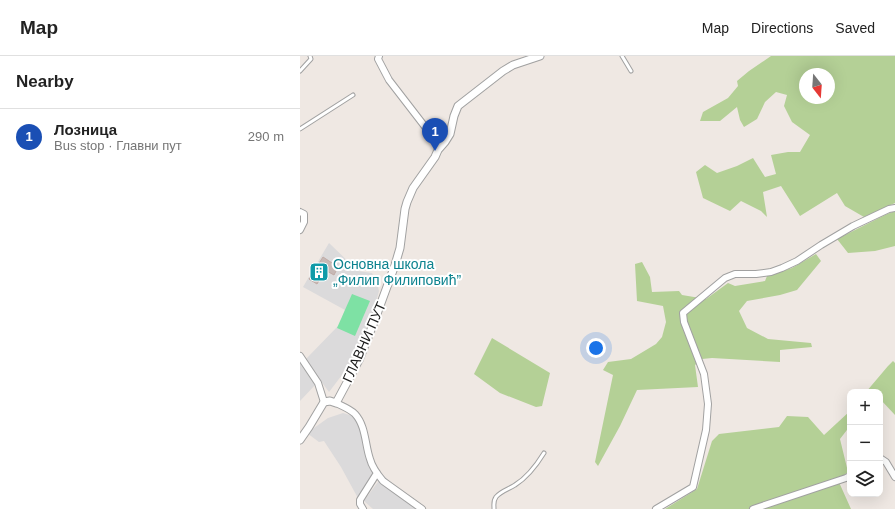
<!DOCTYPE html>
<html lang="en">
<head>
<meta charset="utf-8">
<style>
	:root { --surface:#fff; --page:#f2f2f2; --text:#222; --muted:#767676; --line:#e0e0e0; --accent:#cb002d }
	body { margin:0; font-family:Helvetica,sans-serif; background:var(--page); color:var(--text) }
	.controls { position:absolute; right:12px; bottom:12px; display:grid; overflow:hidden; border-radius:8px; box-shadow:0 4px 16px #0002 }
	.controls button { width:36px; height:36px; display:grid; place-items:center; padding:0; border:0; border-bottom:1px solid var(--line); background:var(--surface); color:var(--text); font:20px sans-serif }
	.compass { position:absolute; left:499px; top:12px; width:36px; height:36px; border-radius:50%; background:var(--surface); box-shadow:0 4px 16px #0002; rotate:163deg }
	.you { position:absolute; left:296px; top:292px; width:14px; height:14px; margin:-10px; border:3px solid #fff; border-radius:50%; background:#1a73e8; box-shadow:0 0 0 6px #1a73e833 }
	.badge { display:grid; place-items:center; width:26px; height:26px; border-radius:50%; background:var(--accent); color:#fff; font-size:13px; font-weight:700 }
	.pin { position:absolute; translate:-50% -33px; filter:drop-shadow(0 1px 2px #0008) }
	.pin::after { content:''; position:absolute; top:21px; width:14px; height:12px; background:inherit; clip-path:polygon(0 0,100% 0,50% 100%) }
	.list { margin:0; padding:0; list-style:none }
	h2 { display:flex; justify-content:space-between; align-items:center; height:52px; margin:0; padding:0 16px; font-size:17px }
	h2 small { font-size:13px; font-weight:400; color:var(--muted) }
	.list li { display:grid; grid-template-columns:26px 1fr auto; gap:12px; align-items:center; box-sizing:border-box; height:56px; padding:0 16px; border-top:1px solid var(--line) }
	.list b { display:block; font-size:15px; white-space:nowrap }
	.list p { margin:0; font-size:13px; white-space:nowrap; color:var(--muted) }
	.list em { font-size:13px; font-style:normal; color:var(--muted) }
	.icon { flex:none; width:22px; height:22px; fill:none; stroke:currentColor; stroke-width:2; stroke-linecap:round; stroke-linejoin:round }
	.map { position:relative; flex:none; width:595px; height:453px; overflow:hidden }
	header { display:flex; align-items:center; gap:24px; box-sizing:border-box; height:56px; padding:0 20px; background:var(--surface); border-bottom:1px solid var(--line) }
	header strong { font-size:19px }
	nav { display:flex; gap:22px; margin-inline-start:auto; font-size:14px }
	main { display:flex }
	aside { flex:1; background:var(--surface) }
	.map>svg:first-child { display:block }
</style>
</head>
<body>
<header>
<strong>Map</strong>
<nav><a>Map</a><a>Directions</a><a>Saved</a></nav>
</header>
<main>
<aside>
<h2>Nearby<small></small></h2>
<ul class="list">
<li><span class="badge" style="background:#1a4fb4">1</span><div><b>Лозница</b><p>Bus stop · Главни пут</p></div><em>290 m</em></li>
</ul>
</aside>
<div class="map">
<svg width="595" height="453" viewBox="0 0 595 453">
	<rect width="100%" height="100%" fill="#efe8e3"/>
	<path fill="#dbdadb" d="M29 187 58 215 72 217 77 227 79 235 72 260 48 311 29 336 12 313 6 303 39 269 45 254 3 231Z
		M0 303 16 328 0 345Z
		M43 357 56 361 62 382 79 416 59 444 41 411 24 385 19 386 7 377 28 362Z
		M83 419 109 444 119 453H73L64 445Z"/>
	<path fill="#b4d096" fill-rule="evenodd" d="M471 0H595V147L564 161 545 150 537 137 500 160 481 130 463 136 467 161 461 155 441 145 430 155 403 142 396 116 405 109 417 117 437 110 453 102 465 121 476 118 471 99 488 96H500L510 79 492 66 484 50 487 39 476 36 465 46 457 63 444 71 440 64 437 51 420 65H400L403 56 428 42 438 30 437 25 449 15ZM505 18H529V42H505Z
		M595 155V190L575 195 548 197 537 183 587 158Z
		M516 198 521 205 497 234 480 239 447 245 439 255 447 272 468 283 511 287 512 291 480 294V306L412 302 402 303 395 309 398 331 337 334 320 370 298 410 295 406 313 319 303 314 308 306 331 303 356 288 362 281 366 266 363 250 337 245 335 208 342 206 350 221 352 236 379 235 382 239 406 243 428 227 435 230 465 225 467 220 492 212Z
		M192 282 250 317 242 350 236 351 200 337 174 318Z
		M593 305 595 307V359L580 343V336H566L588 310Z
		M550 355V370L540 383 548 416 538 424 551 453H365L397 433 412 385 419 378 479 371 487 360 508 361 524 379Z"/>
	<path fill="#7ee1a4" d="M52 238 70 245 55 280 37 272Z"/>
	<path fill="#c7b9b6" stroke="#c1aba5" d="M23 201 38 211 34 219 25 214 17 228 9 223Z"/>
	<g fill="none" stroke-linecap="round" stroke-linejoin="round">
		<defs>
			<path id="service" d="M322 0 331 15
				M0 15 11 3 10 0
				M0 73 53 39
				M194 453C194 448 193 445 196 441 201 435 209 433 215 429 228 421 236 410 244 397"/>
			<path id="minor" d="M79 0 78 3 89 24 136 85 138 90V94
				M0 156 4 158V166L0 174
				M0 300 18 327 24 346
				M36 347C42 350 50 353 55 358 66 370 65 389 70 403 72 411 78 419 83 425L122 453
				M580 402 586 406 595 421
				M63 453 60 448V444L77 417
				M356 453 393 431 406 374 408 348 404 318 384 266 383 257 425 222 435 218H456L471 216 482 212 497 205 521 189 553 170 589 153 595 152
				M453 453 546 422 550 420"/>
			<path id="tertiary" d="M0 384 9 371 24 346 30 345 36 347 59 304 74 266 95 209 100 192 105 153 107 146 113 132 135 101 138 94 145 86 150 78 154 60 158 50 203 15 213 9 240 0"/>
		</defs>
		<use href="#service" stroke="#a1a1a1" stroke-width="5"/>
		<use href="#minor" stroke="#a1a1a1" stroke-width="8"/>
		<use href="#tertiary" stroke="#a1a1a1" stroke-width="9"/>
		<use href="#service" stroke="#fff" stroke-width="3"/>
		<use href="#minor" stroke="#fff" stroke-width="6"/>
		<use href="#tertiary" stroke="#fff" stroke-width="7"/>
	</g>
	<defs>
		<symbol id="building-square" viewBox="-11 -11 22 22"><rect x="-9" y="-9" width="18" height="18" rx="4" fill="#0f9aa8" stroke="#fff"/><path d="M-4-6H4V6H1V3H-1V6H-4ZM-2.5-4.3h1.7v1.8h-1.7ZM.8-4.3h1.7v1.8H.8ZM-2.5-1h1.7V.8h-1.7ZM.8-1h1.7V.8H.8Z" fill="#fff"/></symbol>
	</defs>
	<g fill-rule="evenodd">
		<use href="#building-square" x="8" y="205" width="22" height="22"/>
	</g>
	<g text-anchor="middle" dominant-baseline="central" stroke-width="4" stroke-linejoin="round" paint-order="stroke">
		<g font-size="14" fill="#0d838f" stroke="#fff" text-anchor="start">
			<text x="33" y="208">Основна школа<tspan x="33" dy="16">„Филип Филиповић”</tspan></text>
		</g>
		<g font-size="14" fill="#1d1d1d" stroke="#fff">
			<text transform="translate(64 286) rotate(-66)">ГЛАВНИ ПУТ</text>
		</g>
	</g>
</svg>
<div class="controls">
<button>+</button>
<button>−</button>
<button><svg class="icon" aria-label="layers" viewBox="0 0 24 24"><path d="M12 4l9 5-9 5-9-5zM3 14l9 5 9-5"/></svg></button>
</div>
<svg class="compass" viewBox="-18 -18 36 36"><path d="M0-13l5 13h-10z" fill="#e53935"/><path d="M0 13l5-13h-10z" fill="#767676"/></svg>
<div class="you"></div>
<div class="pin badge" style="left:135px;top:95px;background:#1a4fb4">1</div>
</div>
</main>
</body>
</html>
